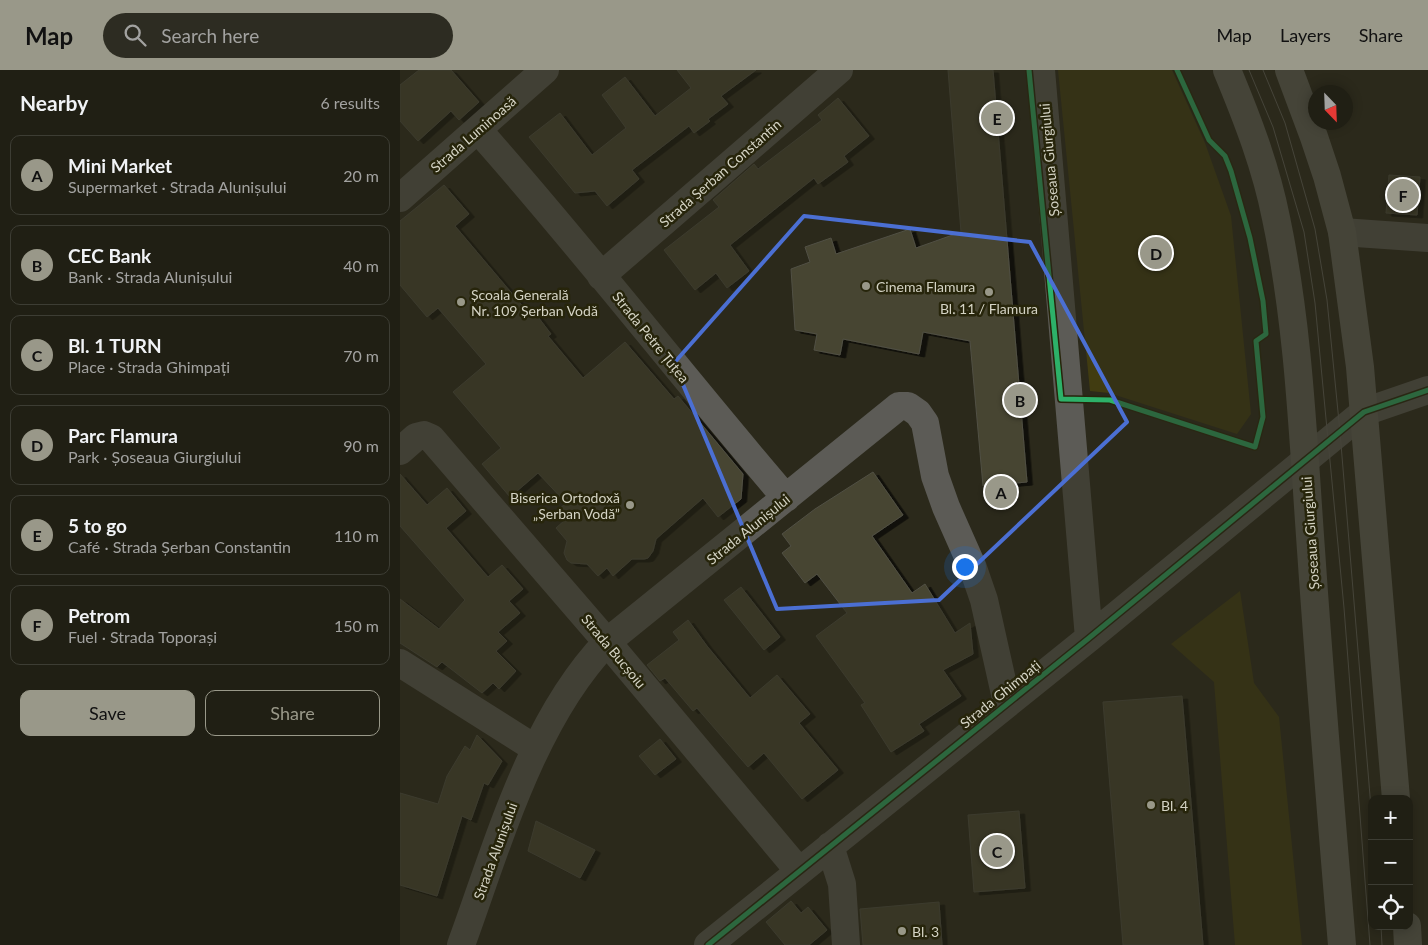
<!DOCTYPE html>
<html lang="en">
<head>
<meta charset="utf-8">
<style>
	:root { --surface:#201f14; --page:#2d2c22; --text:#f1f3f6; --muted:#a2a2a0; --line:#3d3d34; --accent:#999889 }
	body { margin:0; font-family:Lato,sans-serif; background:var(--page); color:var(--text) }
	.controls { position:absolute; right:15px; bottom:15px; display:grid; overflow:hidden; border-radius:10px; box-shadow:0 2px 12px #0003 }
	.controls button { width:45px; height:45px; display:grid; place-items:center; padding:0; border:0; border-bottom:1px solid var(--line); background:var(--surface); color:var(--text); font:25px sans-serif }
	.compass { position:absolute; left:908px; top:15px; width:45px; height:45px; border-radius:50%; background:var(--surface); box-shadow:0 2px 12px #0003; rotate:157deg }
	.you { position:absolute; left:564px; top:496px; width:18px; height:18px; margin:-12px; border:4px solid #fff; border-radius:50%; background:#1a73e8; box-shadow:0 0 0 8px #1a73e833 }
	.badge { display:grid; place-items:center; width:32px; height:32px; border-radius:50%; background:var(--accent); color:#111; font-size:16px; font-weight:700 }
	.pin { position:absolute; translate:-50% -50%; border:2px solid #fff; box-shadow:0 1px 5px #0006 }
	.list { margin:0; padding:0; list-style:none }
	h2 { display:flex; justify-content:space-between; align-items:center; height:65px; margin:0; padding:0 20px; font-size:21px }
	h2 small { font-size:16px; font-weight:400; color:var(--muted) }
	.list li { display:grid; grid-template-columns:32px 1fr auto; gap:15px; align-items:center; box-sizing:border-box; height:80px; margin:0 10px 10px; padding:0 10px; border:1px solid var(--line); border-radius:10px }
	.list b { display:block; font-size:19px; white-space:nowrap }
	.list p { margin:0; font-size:16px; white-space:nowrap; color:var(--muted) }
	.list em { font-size:16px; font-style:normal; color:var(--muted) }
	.actions { display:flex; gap:10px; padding:15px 20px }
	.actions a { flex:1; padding:11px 0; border:1px solid var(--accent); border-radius:10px; text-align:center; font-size:18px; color:var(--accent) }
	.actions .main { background:var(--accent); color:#111 }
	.icon { flex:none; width:28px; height:28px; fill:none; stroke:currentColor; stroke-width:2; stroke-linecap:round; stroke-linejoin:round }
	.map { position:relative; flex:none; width:1028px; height:875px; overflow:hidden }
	header { display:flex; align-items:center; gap:30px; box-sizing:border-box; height:70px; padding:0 25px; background:var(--accent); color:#111 }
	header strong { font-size:24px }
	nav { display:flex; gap:28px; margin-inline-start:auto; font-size:18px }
	.search { width:350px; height:45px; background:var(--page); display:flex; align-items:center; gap:12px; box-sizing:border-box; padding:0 18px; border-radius:28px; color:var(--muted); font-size:19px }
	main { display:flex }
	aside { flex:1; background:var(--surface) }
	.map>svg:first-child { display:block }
</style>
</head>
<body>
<header>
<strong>Map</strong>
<div class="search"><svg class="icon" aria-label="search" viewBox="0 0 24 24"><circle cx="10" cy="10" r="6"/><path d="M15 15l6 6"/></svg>Search here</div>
<nav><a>Map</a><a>Layers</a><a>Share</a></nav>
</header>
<main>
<aside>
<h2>Nearby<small>6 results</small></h2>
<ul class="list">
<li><span class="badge">A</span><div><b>Mini Market</b><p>Supermarket · Strada Alunișului</p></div><em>20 m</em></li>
<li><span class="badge">B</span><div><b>CEC Bank</b><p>Bank · Strada Alunișului</p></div><em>40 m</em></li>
<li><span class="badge">C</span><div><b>Bl. 1 TURN</b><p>Place · Strada Ghimpați</p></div><em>70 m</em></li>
<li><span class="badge">D</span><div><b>Parc Flamura</b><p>Park · Șoseaua Giurgiului</p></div><em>90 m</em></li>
<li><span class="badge">E</span><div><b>5 to go</b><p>Café · Strada Șerban Constantin</p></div><em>110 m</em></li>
<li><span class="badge">F</span><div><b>Petrom</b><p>Fuel · Strada Toporași</p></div><em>150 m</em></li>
</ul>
<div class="actions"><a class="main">Save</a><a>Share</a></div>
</aside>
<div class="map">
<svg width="1028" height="875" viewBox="0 0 1028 875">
	<defs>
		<filter id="shadow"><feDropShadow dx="5.5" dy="3" stdDeviation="0" flood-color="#0009"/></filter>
	</defs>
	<rect width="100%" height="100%" fill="#2b291b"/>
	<path fill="#413c11" d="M658 0H772L805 73 831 146 851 344 837 364 709 323 690 321Z
		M840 521 854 613 879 647 902 875H835L814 612 771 574Z"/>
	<path fill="#464432" stroke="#515044" filter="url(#shadow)" d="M19 0H51L79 32 59 50 51 41 18 71 0 51V15Z
		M277 0H356L321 26 328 34 308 49 310 51 294 63 289 56 232 100 239 109 207 136 195 121 175 123 129 67 160 43 192 85 226 58 202 25 225 7 255 46 291 18Z
		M548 0H593L627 412 583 416 570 271 523 262 519 284 443 269 440 285 414 280 417 264 395 260 391 199 410 192 405 177 431 168 436 184 510 159 516 178 561 162Z
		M438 28 469 66 444 86 448 92 418 114 414 108 330 175 349 201 327 218 316 203 295 220 264 180 319 137 313 130 354 94 358 99 422 50 418 45Z
		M989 105 1020 107 1017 145 986 143Z
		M44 115 69 144 55 156 131 246 135 243 151 264 148 266 183 308 225 272 274 329 278 326 343 404 341 429 318 447 303 428 256 469 253 481 248 488 244 489H232L213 506 207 498 198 506 187 494 171 493 167 490 164 483 167 471 156 458 165 450 157 441 166 433 138 403 110 427 82 394 101 378 53 322 86 294 38 238 27 247 0 215V151Z
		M473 402 503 445 472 466 512 523 525 514 555 563 570 553 573 584 543 600 561 626 519 654 524 661 491 682 461 635 465 633 416 566 447 543 417 504 405 513 382 483 391 476 382 464 415 439Z
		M0 404 27 435 47 418 66 441 46 458 88 507 102 495 123 519 109 531 120 543 98 562 107 571 96 581 116 601 99 619 93 613 82 623 42 592 37 597 0 573V529L39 559 65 530 0 456Z
		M341 517 380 567 364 580 324 530Z
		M288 550 307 576 350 628 377 605 410 644 399 653 438 700 402 729 364 683 348 697 297 638 293 641 265 608 260 611 247 595 279 570 273 562Z
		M782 626 803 875H723L703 632Z
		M77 665 102 691 88 715 84 713 71 750 62 746 37 826 0 815V723L38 734 47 706 65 676 70 680Z
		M260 669 276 689 255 705 239 686Z
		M619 741 625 818 574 822 568 745Z
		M136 751 195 780 180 808 128 781Z
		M391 831 401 843 408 837 427 860 409 875H385L366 852Z
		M539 832 542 875H463L460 839Z"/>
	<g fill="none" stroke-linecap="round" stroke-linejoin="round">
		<path stroke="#5c5b56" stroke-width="28" d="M641 0 689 568
			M78 60C184 179 282 307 386 428
			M0 128 145 0
			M942 162 1028 168
			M201 206 439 0
			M0 381 16 367 24 365 31 368 207 572 399 801
			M0 593 136 679
			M430 776 442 814 446 875
			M61 875C98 774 132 650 207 572L499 336H508L518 343 525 353 535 406 546 437 573 498 584 530 607 633
			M308 875 689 568 964 342 1028 320"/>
		<path stroke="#64645c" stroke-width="28" d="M827 0C847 48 866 97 876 148 899 257 903 369 911 480 920 612 931 743 942 875
			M889 0 914 67 927 106 942 162 960 297 996 729
			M1007 856 1008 875"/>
		<path stroke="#65645e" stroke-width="1" d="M849 0 873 57 904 162 915 233 944 538 970 875
			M863 0 885 53 915 159 927 230 940 362 972 750
			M981 856 982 875"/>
		<defs>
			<path id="cycleway" d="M629 0 661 329 710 330 855 377 863 347 856 271 866 264 863 231 850 168 831 101 825 86 809 70 777 0
				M308 875 689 568 964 342 1028 320"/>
		</defs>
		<use href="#cycleway" stroke="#27250b" stroke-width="8"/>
		<use href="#cycleway" stroke="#2db169" stroke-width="5"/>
	</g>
	<path d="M0 0H1028V875H0ZM404 146 630 172 727 352 539 530 377 539 274 293Z" fill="#2b291b" fill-opacity=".55" fill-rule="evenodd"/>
	<path fill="none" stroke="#4b6fd3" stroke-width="4" stroke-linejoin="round" d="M404 146 630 172 727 352 539 530 377 539 274 293Z"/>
	<g fill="#999889" stroke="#27250b" stroke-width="2">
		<circle cx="466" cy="216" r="5"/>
		<circle cx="589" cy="222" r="5"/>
		<circle cx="61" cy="232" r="5"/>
		<circle cx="230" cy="435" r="5"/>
		<circle cx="751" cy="735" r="5"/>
		<circle cx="502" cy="861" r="5"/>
	</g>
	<g text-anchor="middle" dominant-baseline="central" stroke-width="5" stroke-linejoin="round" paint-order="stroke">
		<g font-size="14" fill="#d4d3c4" stroke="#27250b">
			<text transform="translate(73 64) rotate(-41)">Strada Luminoasă</text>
			<text transform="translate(649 90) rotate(-95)">Șoseaua Giurgiului</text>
			<text transform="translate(320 103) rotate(-41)">Strada Șerban Constantin</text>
			<text transform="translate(251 267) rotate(51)">Strada Petre Țuțea</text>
			<text transform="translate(348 459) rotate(-39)">Strada Alunișului</text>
			<text transform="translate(910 463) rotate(-94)">Șoseaua Giurgiului</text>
			<text transform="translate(214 581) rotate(50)">Strada Bucșoiu</text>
			<text transform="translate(600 624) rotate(-39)">Strada Ghimpați</text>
			<text transform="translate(95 781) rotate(-70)">Strada Alunișului</text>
		</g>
		<g font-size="14" fill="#d4d3c4" stroke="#27250b" text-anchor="start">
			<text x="476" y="216">Cinema Flamura</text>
			<text x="71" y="224">Școala Generală<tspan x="71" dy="16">Nr. 109 Șerban Vodă</tspan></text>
			<text x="589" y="238" text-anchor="middle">Bl. 11 / Flamura</text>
			<text x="220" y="427" text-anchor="end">Biserica Ortodoxă<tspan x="220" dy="16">„Șerban Vodă”</tspan></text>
			<text x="761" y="735">Bl. 4</text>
			<text x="512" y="861">Bl. 3</text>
		</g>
	</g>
</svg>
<div class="controls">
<button>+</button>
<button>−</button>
<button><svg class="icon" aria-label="locate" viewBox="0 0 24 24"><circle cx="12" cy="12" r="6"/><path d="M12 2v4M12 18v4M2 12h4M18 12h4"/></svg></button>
</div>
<svg class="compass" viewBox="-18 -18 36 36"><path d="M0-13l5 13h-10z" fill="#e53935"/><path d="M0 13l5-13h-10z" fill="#a2a2a0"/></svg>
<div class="you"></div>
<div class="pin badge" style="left:601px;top:422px">A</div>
<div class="pin badge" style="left:620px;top:330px">B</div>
<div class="pin badge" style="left:597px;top:781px">C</div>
<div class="pin badge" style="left:756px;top:183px">D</div>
<div class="pin badge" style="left:597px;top:48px">E</div>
<div class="pin badge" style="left:1003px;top:125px">F</div>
</div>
</main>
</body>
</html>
